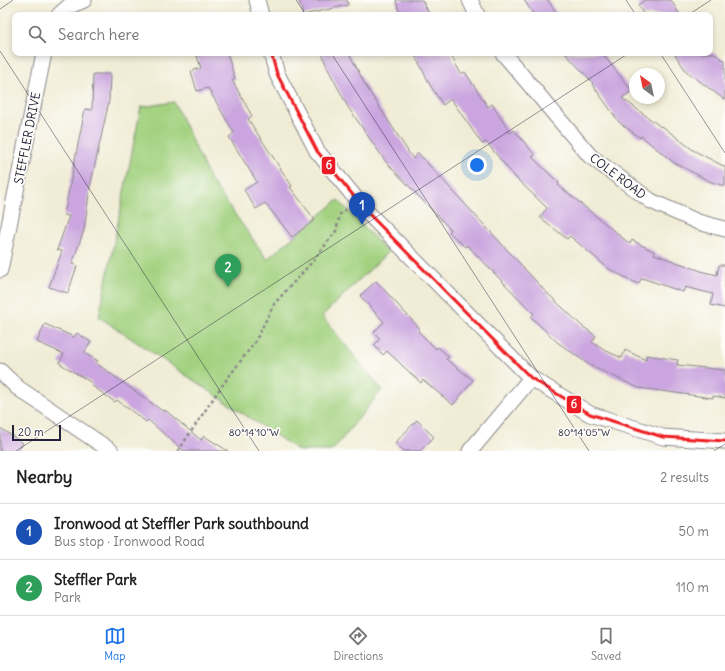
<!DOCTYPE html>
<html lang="en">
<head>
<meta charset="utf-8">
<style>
	:root { --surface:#fff; --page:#f2f2f2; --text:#222; --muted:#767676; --line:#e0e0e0; --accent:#1a73e8 }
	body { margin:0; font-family:Delius,sans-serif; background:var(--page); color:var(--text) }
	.compass { position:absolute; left:629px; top:68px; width:36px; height:36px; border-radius:50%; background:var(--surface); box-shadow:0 2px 6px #0003; rotate:327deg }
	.scale { position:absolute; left:12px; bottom:10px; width:49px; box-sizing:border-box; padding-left:4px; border:2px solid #22223b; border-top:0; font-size:11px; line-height:14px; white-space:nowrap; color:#22223b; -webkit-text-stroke:3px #fdfcf7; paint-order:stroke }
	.you { position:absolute; left:477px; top:165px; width:14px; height:14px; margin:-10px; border:3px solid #fff; border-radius:50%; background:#1a73e8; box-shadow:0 0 0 6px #1a73e833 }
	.badge { display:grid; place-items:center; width:26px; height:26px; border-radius:50%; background:var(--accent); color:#fff; font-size:13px; font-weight:700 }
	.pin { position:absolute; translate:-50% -33px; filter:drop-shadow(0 1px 2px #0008) }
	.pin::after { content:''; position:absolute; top:21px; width:14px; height:12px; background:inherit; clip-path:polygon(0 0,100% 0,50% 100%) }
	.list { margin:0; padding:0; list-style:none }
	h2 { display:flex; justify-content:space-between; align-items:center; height:52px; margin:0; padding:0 16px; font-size:17px }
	h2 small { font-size:13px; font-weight:400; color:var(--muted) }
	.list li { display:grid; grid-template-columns:26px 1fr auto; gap:12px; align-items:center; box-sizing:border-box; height:56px; padding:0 16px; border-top:1px solid var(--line) }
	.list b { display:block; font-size:15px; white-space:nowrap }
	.list p { margin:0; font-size:13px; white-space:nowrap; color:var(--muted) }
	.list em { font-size:13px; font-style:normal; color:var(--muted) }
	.icon { flex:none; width:22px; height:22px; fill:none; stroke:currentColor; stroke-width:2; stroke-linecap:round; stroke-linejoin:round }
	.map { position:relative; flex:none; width:725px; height:451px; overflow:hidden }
	.search { position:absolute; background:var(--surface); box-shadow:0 2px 6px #0003; left:12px; right:12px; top:12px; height:44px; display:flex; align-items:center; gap:10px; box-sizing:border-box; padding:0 14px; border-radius:8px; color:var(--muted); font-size:15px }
	.sheet { height:164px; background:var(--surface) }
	nav { display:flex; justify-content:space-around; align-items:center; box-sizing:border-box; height:56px; border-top:1px solid var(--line); background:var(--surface); font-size:11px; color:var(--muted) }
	nav a { display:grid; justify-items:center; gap:2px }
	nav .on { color:var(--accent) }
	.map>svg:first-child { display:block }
</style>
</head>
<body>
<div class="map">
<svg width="725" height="451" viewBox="0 0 725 451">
	<rect width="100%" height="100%" fill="#fdfcf7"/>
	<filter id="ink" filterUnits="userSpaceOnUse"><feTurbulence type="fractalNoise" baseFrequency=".025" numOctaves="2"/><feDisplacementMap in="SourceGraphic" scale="8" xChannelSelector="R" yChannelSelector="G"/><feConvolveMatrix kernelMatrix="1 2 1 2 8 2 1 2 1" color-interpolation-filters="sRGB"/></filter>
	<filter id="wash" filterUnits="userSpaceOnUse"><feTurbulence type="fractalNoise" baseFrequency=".012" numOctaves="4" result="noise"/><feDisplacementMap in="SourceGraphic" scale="16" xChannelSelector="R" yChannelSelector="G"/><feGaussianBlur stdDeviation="0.9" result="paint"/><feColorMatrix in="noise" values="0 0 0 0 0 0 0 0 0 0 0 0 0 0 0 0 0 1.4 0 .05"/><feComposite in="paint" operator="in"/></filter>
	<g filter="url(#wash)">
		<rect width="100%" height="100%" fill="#f0ecd5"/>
		<path fill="#a2d17f" stroke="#627a5d" d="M174 102 211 181 267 259 338 200 388 252 322 316 382 390 332 451H299L99 317 141 107Z"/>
		<g id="blocks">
			<path fill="#caa5df" d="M299 0H347L348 5 303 15Z
				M396 0H422L430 15H400Z
				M524 0H548L558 15H534Z
				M645 0H671L680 15H644L638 5Z
				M205 53H227L235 79 232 80 252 116 248 119 292 186 290 187 315 220 292 237 265 203 256 209 244 190 257 182 229 137 234 133 208 88 197 91 191 71 201 68 197 56Z
				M322 53H349L367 88 413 159 418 153 545 291 582 326 596 336 592 342 604 350 622 358 625 350 646 360V355L678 360 677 365 725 370V398L713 396V398L639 388 591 366 557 342 531 317 534 314 467 245 465 247 449 232 451 230 386 162 348 107 327 67Z
				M414 53H450L461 74 465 72 488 107 492 104 510 133 514 130 535 155 532 157 559 183 558 185 630 244 632 240 655 252 654 254 704 272 717 275 719 265H725V308L711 305 713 294 685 287 683 292 642 278 638 284 609 269 570 236 567 239 540 217 547 208 515 177 486 142 482 144 451 99 443 105 430 85Z
				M565 53H602L632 91 622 98 661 127 662 126 693 150 725 167V186L711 182 673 162 641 136 640 138 619 122 592 84 593 83Z
				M674 53H714L725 61V100L686 71Z
				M93 74H110L109 101 90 187 84 230 72 264 77 266 68 293 49 287 62 251 57 250 69 216 64 215 85 109 92 110Z
				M376 281 420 329 418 331 436 349 438 347 449 357 446 359 473 380 453 405 423 380 421 383 387 351 383 355 374 345 380 339 374 332 384 322 360 296Z
				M45 324 74 337 77 333 91 342 84 353 98 361 96 363 164 412 165 410 201 440 204 436 228 451H184L148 420 146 422 117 400 115 402 91 385 92 383 59 363 64 354 37 342Z
				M417 420 434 437 420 451H404L395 443Z
				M0 428 23 443 18 451H0Z"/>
		</g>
	</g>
	<g filter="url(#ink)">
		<use href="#blocks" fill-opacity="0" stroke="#898788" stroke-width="1"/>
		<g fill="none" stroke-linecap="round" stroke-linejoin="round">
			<defs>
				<path id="street" d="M257 0 261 15
					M470 0 477 15
					M59 15 69 6 84 0
					M271 53 277 74 317 151 366 211 531 378 590 414 663 437 725 441
					M503 53 590 156 651 201 698 222 725 229
					M0 270 44 53
					M0 371 18 388 111 451
					M470 451 531 378"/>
			</defs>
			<use href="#street" stroke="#898788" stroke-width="17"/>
			<path stroke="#898788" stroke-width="2.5" stroke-dasharray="3 3" stroke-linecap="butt" d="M178 451 221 387 255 342 274 304 313 261 336 231 340 214 346 209"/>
			<use href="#street" stroke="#fff" stroke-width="15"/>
			<defs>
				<path id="bus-1" d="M271 53 277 74 317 151 366 211 531 378 590 414 663 437 725 441"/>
			</defs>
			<use href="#bus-1" stroke="#fdfcf7" stroke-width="6"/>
			<use href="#bus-1" stroke="#ed1c24" stroke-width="3"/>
		</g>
	</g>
	<path fill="none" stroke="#22223b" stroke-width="1" stroke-opacity="0.45" d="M296 0 306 15M626 0 636 15M0 9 13 0M688 15 711 0M0 51 259 451M331 53 589 451M660 53 725 153M16 451 629 53M714 451 725 444"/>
	<g text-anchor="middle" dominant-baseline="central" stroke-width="3.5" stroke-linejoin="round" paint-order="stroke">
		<g font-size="12" fill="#22223b" stroke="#fdfcf7">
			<text transform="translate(27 138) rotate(-79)">STEFFLER DRIVE</text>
			<text transform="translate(618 176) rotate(37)">COLE ROAD</text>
		</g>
	</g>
	<g font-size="10" text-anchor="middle" fill="#22223b" stroke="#fdfcf7" stroke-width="3.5" stroke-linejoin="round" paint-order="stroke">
		<text x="254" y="436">80°14'10"W</text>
		<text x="584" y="436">80°14'05"W</text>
	</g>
	<g stroke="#fdfcf7" stroke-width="1.5">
		<rect x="321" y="156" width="15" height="19" rx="4" fill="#ed1c24"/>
		<rect x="566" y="395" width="16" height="19" rx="4" fill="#ed1c24"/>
	</g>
	<g font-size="11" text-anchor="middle" font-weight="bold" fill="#fff">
		<text x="329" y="169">6</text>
		<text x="574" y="408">6</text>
	</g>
</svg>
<svg class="compass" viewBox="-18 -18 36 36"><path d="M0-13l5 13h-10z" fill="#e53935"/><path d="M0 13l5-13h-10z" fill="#767676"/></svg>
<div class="scale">20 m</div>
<div class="you"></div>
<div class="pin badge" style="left:362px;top:225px;background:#1a4fb4">1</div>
<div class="pin badge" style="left:228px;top:287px;background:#2e9e5b">2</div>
<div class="search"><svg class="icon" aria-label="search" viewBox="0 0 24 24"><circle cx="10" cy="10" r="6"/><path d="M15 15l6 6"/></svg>Search here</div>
</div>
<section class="sheet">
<h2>Nearby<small>2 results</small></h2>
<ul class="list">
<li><span class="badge" style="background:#1a4fb4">1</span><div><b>Ironwood at Steffler Park southbound</b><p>Bus stop · Ironwood Road</p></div><em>50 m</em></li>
<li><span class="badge" style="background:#2e9e5b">2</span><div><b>Steffler Park</b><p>Park</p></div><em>110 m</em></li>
</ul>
</section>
<nav>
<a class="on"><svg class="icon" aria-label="map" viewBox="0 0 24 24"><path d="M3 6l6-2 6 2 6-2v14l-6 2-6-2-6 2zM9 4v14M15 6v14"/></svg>Map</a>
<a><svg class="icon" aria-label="directions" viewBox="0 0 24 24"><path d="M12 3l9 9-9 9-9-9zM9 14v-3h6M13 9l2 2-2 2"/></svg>Directions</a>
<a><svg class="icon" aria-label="saved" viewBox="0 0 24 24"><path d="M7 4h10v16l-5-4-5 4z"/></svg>Saved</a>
</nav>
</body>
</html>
